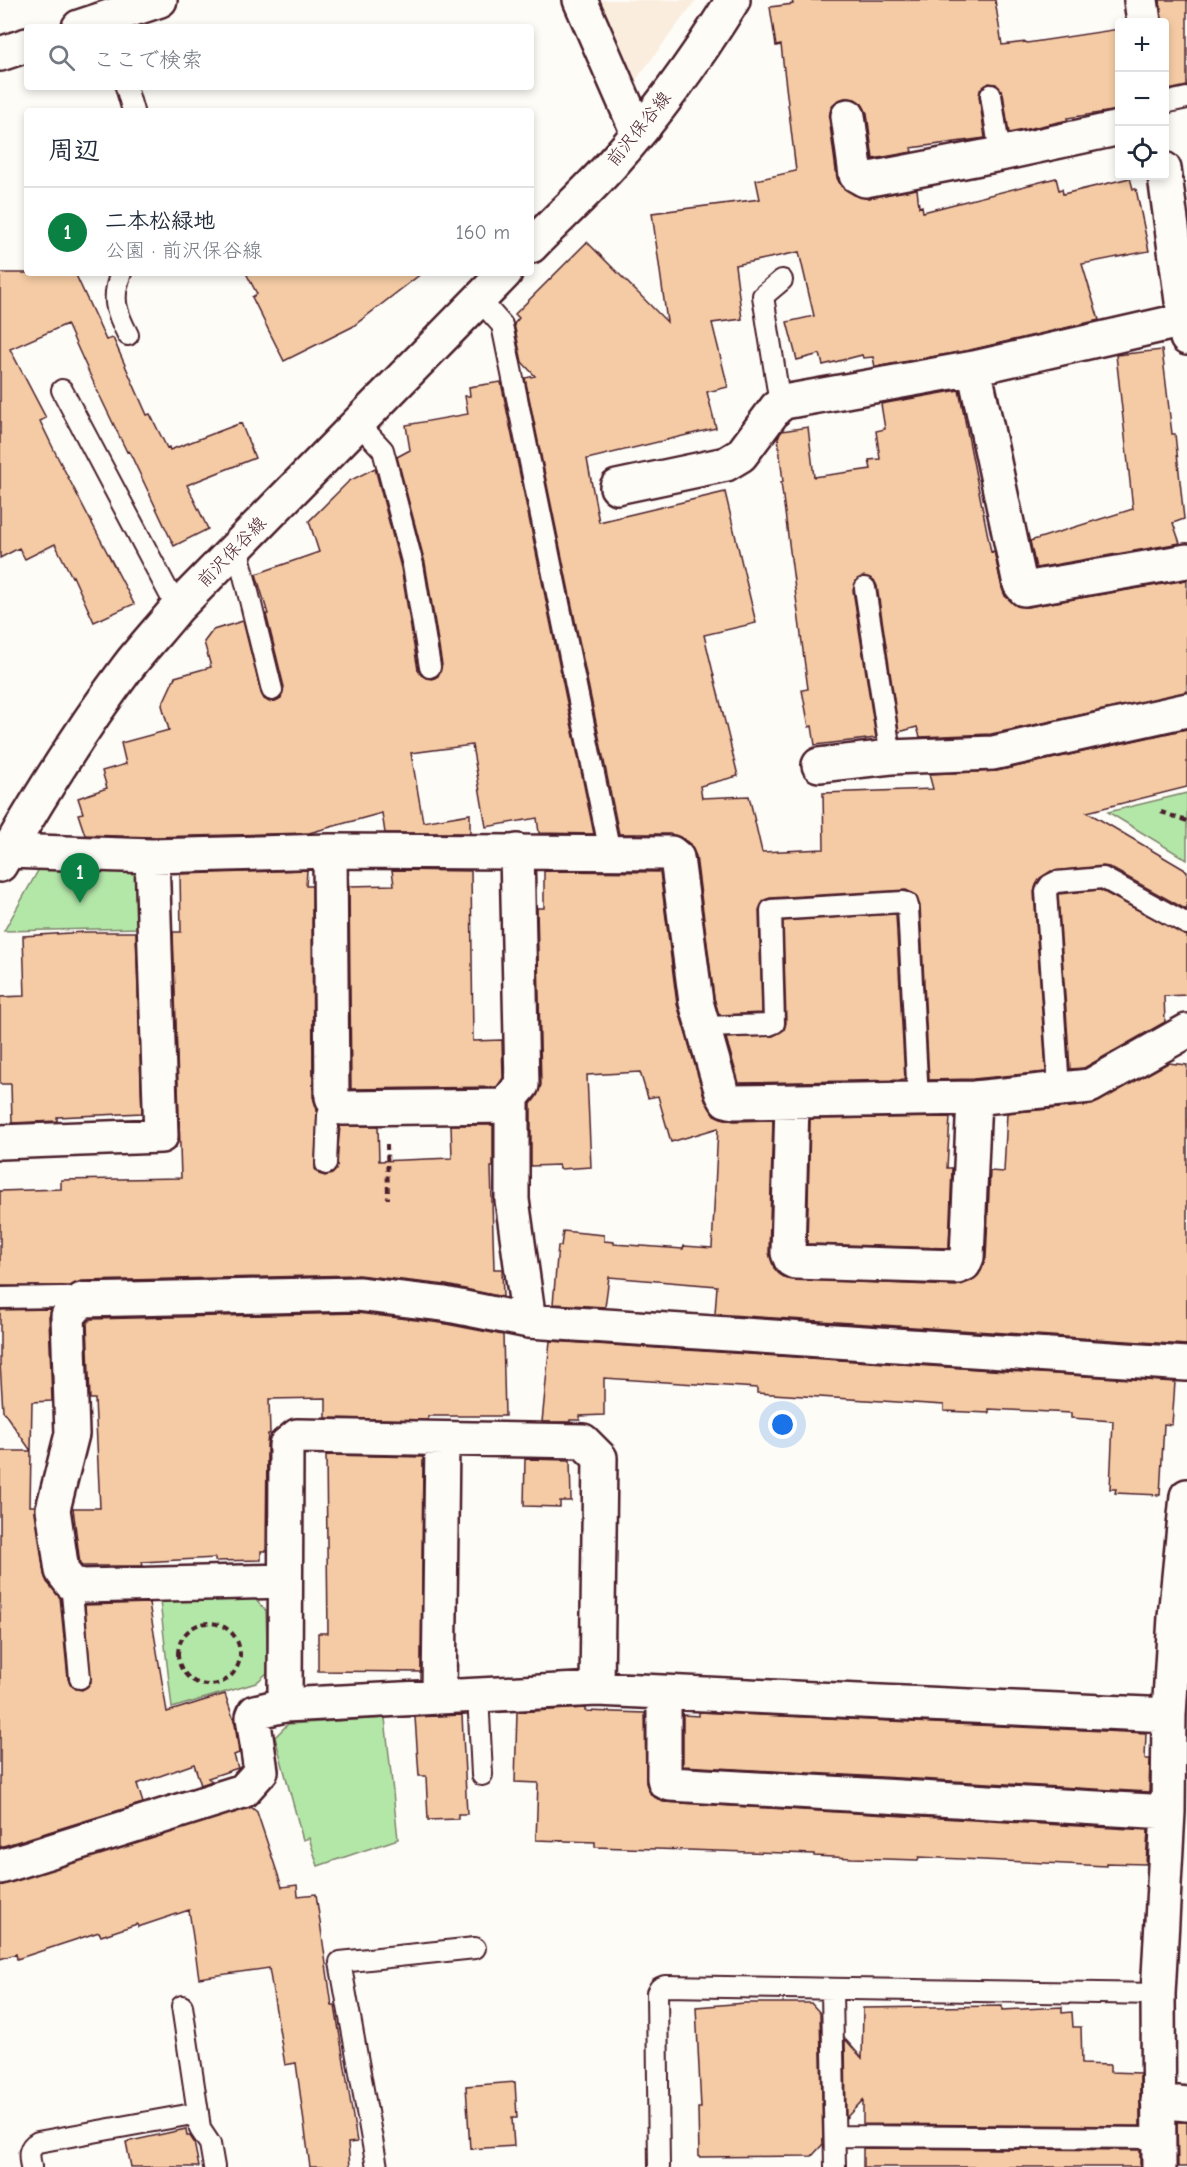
<!DOCTYPE html>
<html lang="ja">
<head>
<meta charset="utf-8">
<style>
	:root { --surface:#fff; --page:#f2f2f3; --text:#1f2937; --muted:#747a83; --line:#e0e1e3; --accent:#0b8043 }
	body { margin:0; font-family:"Comic Neue","Klee One",sans-serif; background:var(--page); color:var(--text) }
	.controls { position:absolute; right:18px; top:18px; display:grid; overflow:hidden; border-radius:6px; box-shadow:0 3px 9px #0003 }
	.controls button { width:54px; height:54px; display:grid; place-items:center; padding:0; border:0; border-bottom:2px solid var(--line); background:var(--surface); color:var(--text); font:30px sans-serif }
	.you { position:absolute; left:783px; top:1425px; width:21px; height:21px; margin:-15px; border:4px solid #fff; border-radius:50%; background:#1a73e8; box-shadow:0 0 0 9px #1a73e833 }
	.badge { display:grid; place-items:center; width:39px; height:39px; border-radius:50%; background:var(--accent); color:#fff; font-size:20px; font-weight:700 }
	.pin { position:absolute; translate:-50% -50px; filter:drop-shadow(0 2px 3px #0008) }
	.pin::after { content:''; position:absolute; top:32px; width:21px; height:18px; background:inherit; clip-path:polygon(0 0,100% 0,50% 100%) }
	.list { margin:0; padding:0; list-style:none }
	h2 { display:flex; justify-content:space-between; align-items:center; height:78px; margin:0; padding:0 24px; font-size:26px }
	h2 small { font-size:20px; font-weight:400; color:var(--muted) }
	.list li { display:grid; grid-template-columns:39px 1fr auto; gap:18px; align-items:center; box-sizing:border-box; height:90px; padding:0 24px; border-top:2px solid var(--line) }
	.list b { display:block; font-size:22px; white-space:nowrap }
	.list p { margin:0; font-size:20px; white-space:nowrap; color:var(--muted) }
	.list em { font-size:20px; font-style:normal; color:var(--muted) }
	.icon { flex:none; width:33px; height:33px; fill:none; stroke:currentColor; stroke-width:2; stroke-linecap:round; stroke-linejoin:round }
	.map { position:relative; flex:none; width:1187px; height:2167px; overflow:hidden }
	.search { position:absolute; background:var(--surface); box-shadow:0 3px 9px #0003; left:24px; top:24px; width:510px; height:66px; display:flex; align-items:center; gap:15px; box-sizing:border-box; padding:0 21px; border-radius:6px; color:var(--muted); font-size:22px }
	.panel { position:absolute; background:var(--surface); box-shadow:0 3px 9px #0003; left:24px; top:108px; width:510px; height:168px; border-radius:6px }
	.map>svg:first-child { display:block }
</style>
</head>
<body>
<div class="map">
<svg width="1187" height="2167" viewBox="0 0 1187 2167">
	<rect width="100%" height="100%" fill="#fdfcf7"/>
	<filter id="ink" filterUnits="userSpaceOnUse"><feTurbulence type="fractalNoise" baseFrequency=".0167" numOctaves="2"/><feDisplacementMap in="SourceGraphic" scale="12" xChannelSelector="R" yChannelSelector="G"/><feConvolveMatrix kernelMatrix="1 2 1 2 8 2 1 2 1" color-interpolation-filters="sRGB"/></filter>
	<g filter="url(#ink)">
		<path fill="#faedde" d="M599 0H696L635 81Z"/>
		<path fill="#b3e7a8" stroke="#7e836a" stroke-width="1.5" d="M1187 793V860L1108 812Z
			M39 869H129L140 878 141 928 4 931Z
			M255 1599 266 1611 268 1672 256 1683 172 1708 160 1601Z
			M385 1718 398 1839 318 1866 309 1838 303 1840 275 1737 288 1724Z"/>
		<path fill="#f4cba4" stroke="#4a1f2b" stroke-width="1.5" d="M792 0H995L1002 45 1026 42 1027 43 1119 29V110L1067 118 1068 120 1009 133 1003 93 996 84 989 83 980 90 979 96 985 138 911 148 912 152 873 159 867 113 862 104 855 99 845 98 837 101 831 108 829 118 837 178 841 186 856 196 868 198 917 189 919 207 922 206 923 212 1056 178 1059 190 1062 189 1063 194 1130 178 1133 189H1136L1149 251 1082 264 1099 320 970 350 875 367 873 357 863 358 862 355 823 365 820 354 797 360 787 322 814 316 799 252 735 265 742 319 712 323 728 387 707 392 716 428 587 459 599 522 725 492 756 623 704 635 738 776 700 786 702 798 749 796 762 852 824 849 823 793 933 789 929 774 997 771 1187 729V787L1087 812 1187 871V910L1109 867 1103 866 1051 871 1040 878 1036 885 1034 892 1046 1072 973 1079 929 1080 920 906 916 895 906 890 770 898 764 900 759 910 762 1013 719 1015 714 998 696 856 690 844 682 838 671 834H619L525 378 535 376 522 362 514 324 519 318 515 314 587 242 667 322 652 213 760 199 756 180 796 171 781 45 776 46 770 7 793 4Z
			M1160 0H1187V86L1164 91V22H1162Z
			M0 273H75L106 340 113 338 147 415 150 414 167 448 169 447 170 450 241 423 255 458 187 485 208 529 174 546 129 451 127 452 96 388 67 324 10 349 46 418 40 421 57 456 134 604 94 622 73 576 72 577 55 544 25 559 19 548 0 558Z
			M246 273H422L352 327 284 361 252 297 257 294Z
			M1162 350 1172 434H1175L1184 519 1173 523 1180 543 1036 568 1030 541 1133 509 1116 355Z
			M501 382 594 834 539 833 537 818 486 827 472 745 411 753 423 822 470 814V833H385L382 813 309 833 152 837 85 835 78 814 83 813 78 798 107 788 102 771 126 764 121 743 169 730 162 705 175 677 211 667 204 642 213 630 243 621 261 693 264 699 269 702 275 701 281 698 284 687 266 614H268L256 574 319 552 309 521 349 481 375 468 401 568 418 670 421 675 426 678 433 679 438 676 442 665 425 563 397 457 410 450 406 425 468 414 465 396H470L469 387Z
			M959 390 991 552 994 551 1002 588 1005 596 1017 606 1027 607 1187 580V692L991 734 920 737 917 727 899 732 877 586 874 580 864 576 857 579 853 590 876 738 815 745 812 726 809 727 802 690 808 689 781 482H783L778 437 782 431 808 427 814 477 871 469 869 460 880 459 876 431 885 429 881 404Z
			M307 870 306 886H312L313 1097 317 1110 315 1169 319 1174 325 1176 332 1174 336 1170 340 1126H378L379 1161 452 1158 451 1125H493V1167H491L494 1269H502L503 1297 446 1285 358 1275 82 1281 70 1286H0V1191L61 1189V1180L181 1178 173 932H181L180 874Z
			M392 870 471 871 473 1041 502 1040 503 1078 497 1087 351 1089 349 886 394 885Z
			M544 871 660 872 677 1004 706 1102 714 1115 721 1118 734 1121 773 1120 769 1253 774 1268 787 1279 956 1286 971 1281 981 1271 986 1258 990 1171 1004 1172 1007 1113 1092 1105 1168 1063 1187 1065V1345L715 1314 717 1286 609 1277 605 1307 553 1304 558 1246H561L563 1231 604 1235V1241L614 1242V1244L683 1249 684 1246 712 1248 718 1128 671 1142 658 1096 648 1098 640 1072 587 1075 591 1167 560 1169 559 1165 531 1166V1104L537 1096 541 1085 537 908H544Z
			M1100 890 1187 936V995L1164 996 1165 1022 1084 1068 1070 1069 1058 894Z
			M896 914 905 1080 739 1083 726 1038 773 1036 784 1030 786 1023 783 921Z
			M86 932H136L142 1113 57 1117V1121L12 1123 11 1084H0V997L25 996 23 936Z
			M950 1117 947 1168H952L949 1248 807 1244 810 1119Z
			M52 1309 49 1317 52 1401 32 1402 31 1451 3 1411 0 1364V1310Z
			M357 1313 441 1323 503 1335 505 1416H428V1420L326 1418V1398L269 1399 270 1434H268L267 1445 266 1551H261V1560L215 1561V1558L142 1562 143 1566H82L80 1564 73 1508H100L95 1399H90L87 1323 91 1319Z
			M550 1341 1175 1382 1172 1425 1164 1424 1160 1495 1115 1493 1116 1489H1110L1113 1421 1071 1418V1413L989 1409V1413L944 1411V1405L757 1393V1388L604 1378V1415L580 1416V1420H570V1422H542Z
			M0 1451H31L30 1506H35L44 1574 47 1582 60 1597 68 1679 71 1685 76 1689 82 1690 87 1687 91 1682 85 1605 149 1603 167 1712 225 1694 235 1724 239 1753 234 1755 238 1768 208 1778 212 1781 201 1785 194 1764 137 1784 143 1803 0 1847Z
			M326 1455 423 1457 421 1672 318 1671V1633H328Z
			M525 1459 570 1460 571 1501H560V1507L524 1506Z
			M585 1708V1711L645 1713 646 1783 651 1795 663 1802 1148 1830 1146 1864 1106 1863V1866L919 1857 918 1860 852 1858 814 1856V1854L595 1847V1842L536 1840 538 1783 515 1782 517 1712Z
			M699 1712 1146 1733 1145 1759H1150L1149 1792 683 1766V1715L699 1716Z
			M462 1715 467 1814H458V1819L428 1820 426 1776H419L415 1717Z
			M251 1807 257 1812 282 1887 297 1885 298 1896 316 1894 332 2006H335L357 2142 348 2143 350 2167H310L296 2063 285 2065 269 1968 199 1978 189 1910 138 1927 137 1924 101 1936 99 1932 17 1959 16 1954 0 1959V1885Z
			M745 2003H811L820 2013 823 2144 812 2156 699 2157 698 2108H701L696 2007Z
			M1002 2006V2010L1062 2007V2013L1072 2012 1073 2027H1081L1082 2064 1110 2065V2072L1140 2073V2126L863 2124V2100L846 2118 845 2039 862 2058 863 2008Z
			M515 2082 517 2118H512L514 2146 470 2149 466 2086Z
			M1177 2122H1187V2167H1178Z
			M186 2129 187 2136H190L194 2142 199 2167H131L126 2142Z
			M863 2148 1140 2150V2167H863Z"/>
		<g fill="none" stroke-linecap="round" stroke-linejoin="round">
			<defs>
				<path id="lane" d="M126 87 133 111
					M991 95 1000 154
					M1164 103 1187 98
					M121 273C111 298 116 312 128 335
					M479 299 502 325 610 852
					M62 390 177 608
					M780 404 763 296 782 280
					M359 424 383 450 413 565 430 667
					M237 547 272 690
					M865 588 891 757
					M704 1027 769 1025 774 1023 771 910 903 902 907 903 908 907 918 1099
					M1059 1089 1046 891 1050 885 1056 882 1103 878 1187 924
					M326 1164 328 1115 335 1104
					M0 1298 61 1297 82 1300
					M71 1583 80 1678
					M478 1694 482 1775
					M832 1990 835 2167
					M182 2006 198 2113
					M835 2136 1158 2138
					M31 2167C29 2156 27 2148 38 2142L198 2113 200 2129 210 2144 214 2167
					M377 2167 340 1962 475 1948
					M659 2167 657 1993 660 1988 665 1986 1158 1994"/>
				<path id="street" d="M580 0 638 133
					M1141 0 1144 22
					M848 116 856 175 865 180 1000 154 1120 128
					M1164 169 1187 338
					M974 368 1020 584 1024 589 1187 561
					M617 487 726 464 741 455 776 408 784 402 974 368 1184 320
					M819 765 891 757 993 753 1187 710
					M8 851 152 856 330 851 671 853 677 858 696 1002 722 1093 726 1100 734 1102 974 1098 1090 1086 1187 1031
					M330 851 332 1097 335 1104 342 1108 512 1106V1097L522 1085 517 851
					M792 1103 788 1253 791 1260 795 1262 957 1267 964 1264 967 1257 974 1098
					M512 1106V1200L529 1321
					M0 1142 161 1136 152 856
					M285 1581 84 1586 71 1583 62 1571 53 1509 72 1434 68 1316 82 1300 358 1294 444 1304 529 1321 1187 1364
					M664 1693V1778L665 1782 670 1784 1168 1812
					M439 1696 442 1439
					M285 1705 286 1445 297 1436 583 1441 600 1458 597 1689
					M0 1867 243 1791 261 1771 253 1717 255 1712 285 1705 597 1689 1169 1715
					M1158 2101 1187 2104
					M1159 2167 1158 1994 1168 1812 1169 1715 1175 1617 1187 1496"/>
				<path id="secondary" d="M79 27 160 0
					M0 54 27 45
					M531 246C557 219 586 193 611 165 657 114 697 58 733 0
					M0 865C39 797 80 731 127 668 143 647 161 628 177 608L505 273"/>
			</defs>
			<use href="#lane" stroke="#4a1f2b" stroke-width="24"/>
			<use href="#street" stroke="#4a1f2b" stroke-width="38"/>
			<use href="#secondary" stroke="#4a1f2b" stroke-width="38"/>
			<path stroke="#4a1f2b" stroke-width="4" stroke-dasharray="6 4.5" stroke-linecap="butt" d="M1161 812 1187 821
				M387 1144 388 1199
				M178 1654a31 31 0 1 1 62 0a31 31 0 1 1-62 0Z"/>
			<use href="#lane" stroke="#fdfcf7" stroke-width="20"/>
			<use href="#street" stroke="#fdfcf7" stroke-width="33"/>
			<use href="#secondary" stroke="#fdfcf7" stroke-width="33"/>
		</g>
	</g>
	<g text-anchor="middle" dominant-baseline="central" stroke-width="6" stroke-linejoin="round" paint-order="stroke">
		<g font-size="18" fill="#4a1f2b" stroke="#fdfcf7">
			<text transform="translate(639 129) rotate(-51)">前沢保谷線</text>
			<text transform="translate(232 552) rotate(-46)">前沢保谷線</text>
		</g>
	</g>
</svg>
<div class="controls">
<button>+</button>
<button>−</button>
<button><svg class="icon" aria-label="locate" viewBox="0 0 24 24"><circle cx="12" cy="12" r="6"/><path d="M12 2v4M12 18v4M2 12h4M18 12h4"/></svg></button>
</div>
<div class="you"></div>
<div class="pin badge" style="left:80px;top:903px">1</div>
<div class="search"><svg class="icon" aria-label="search" viewBox="0 0 24 24"><circle cx="10" cy="10" r="6"/><path d="M15 15l6 6"/></svg>ここで検索</div>
<section class="panel">
<h2>周辺<small></small></h2>
<ul class="list">
<li><span class="badge">1</span><div><b>二本松緑地</b><p>公園 · 前沢保谷線</p></div><em>160 m</em></li>
</ul>
</section>
</div>
</body>
</html>
